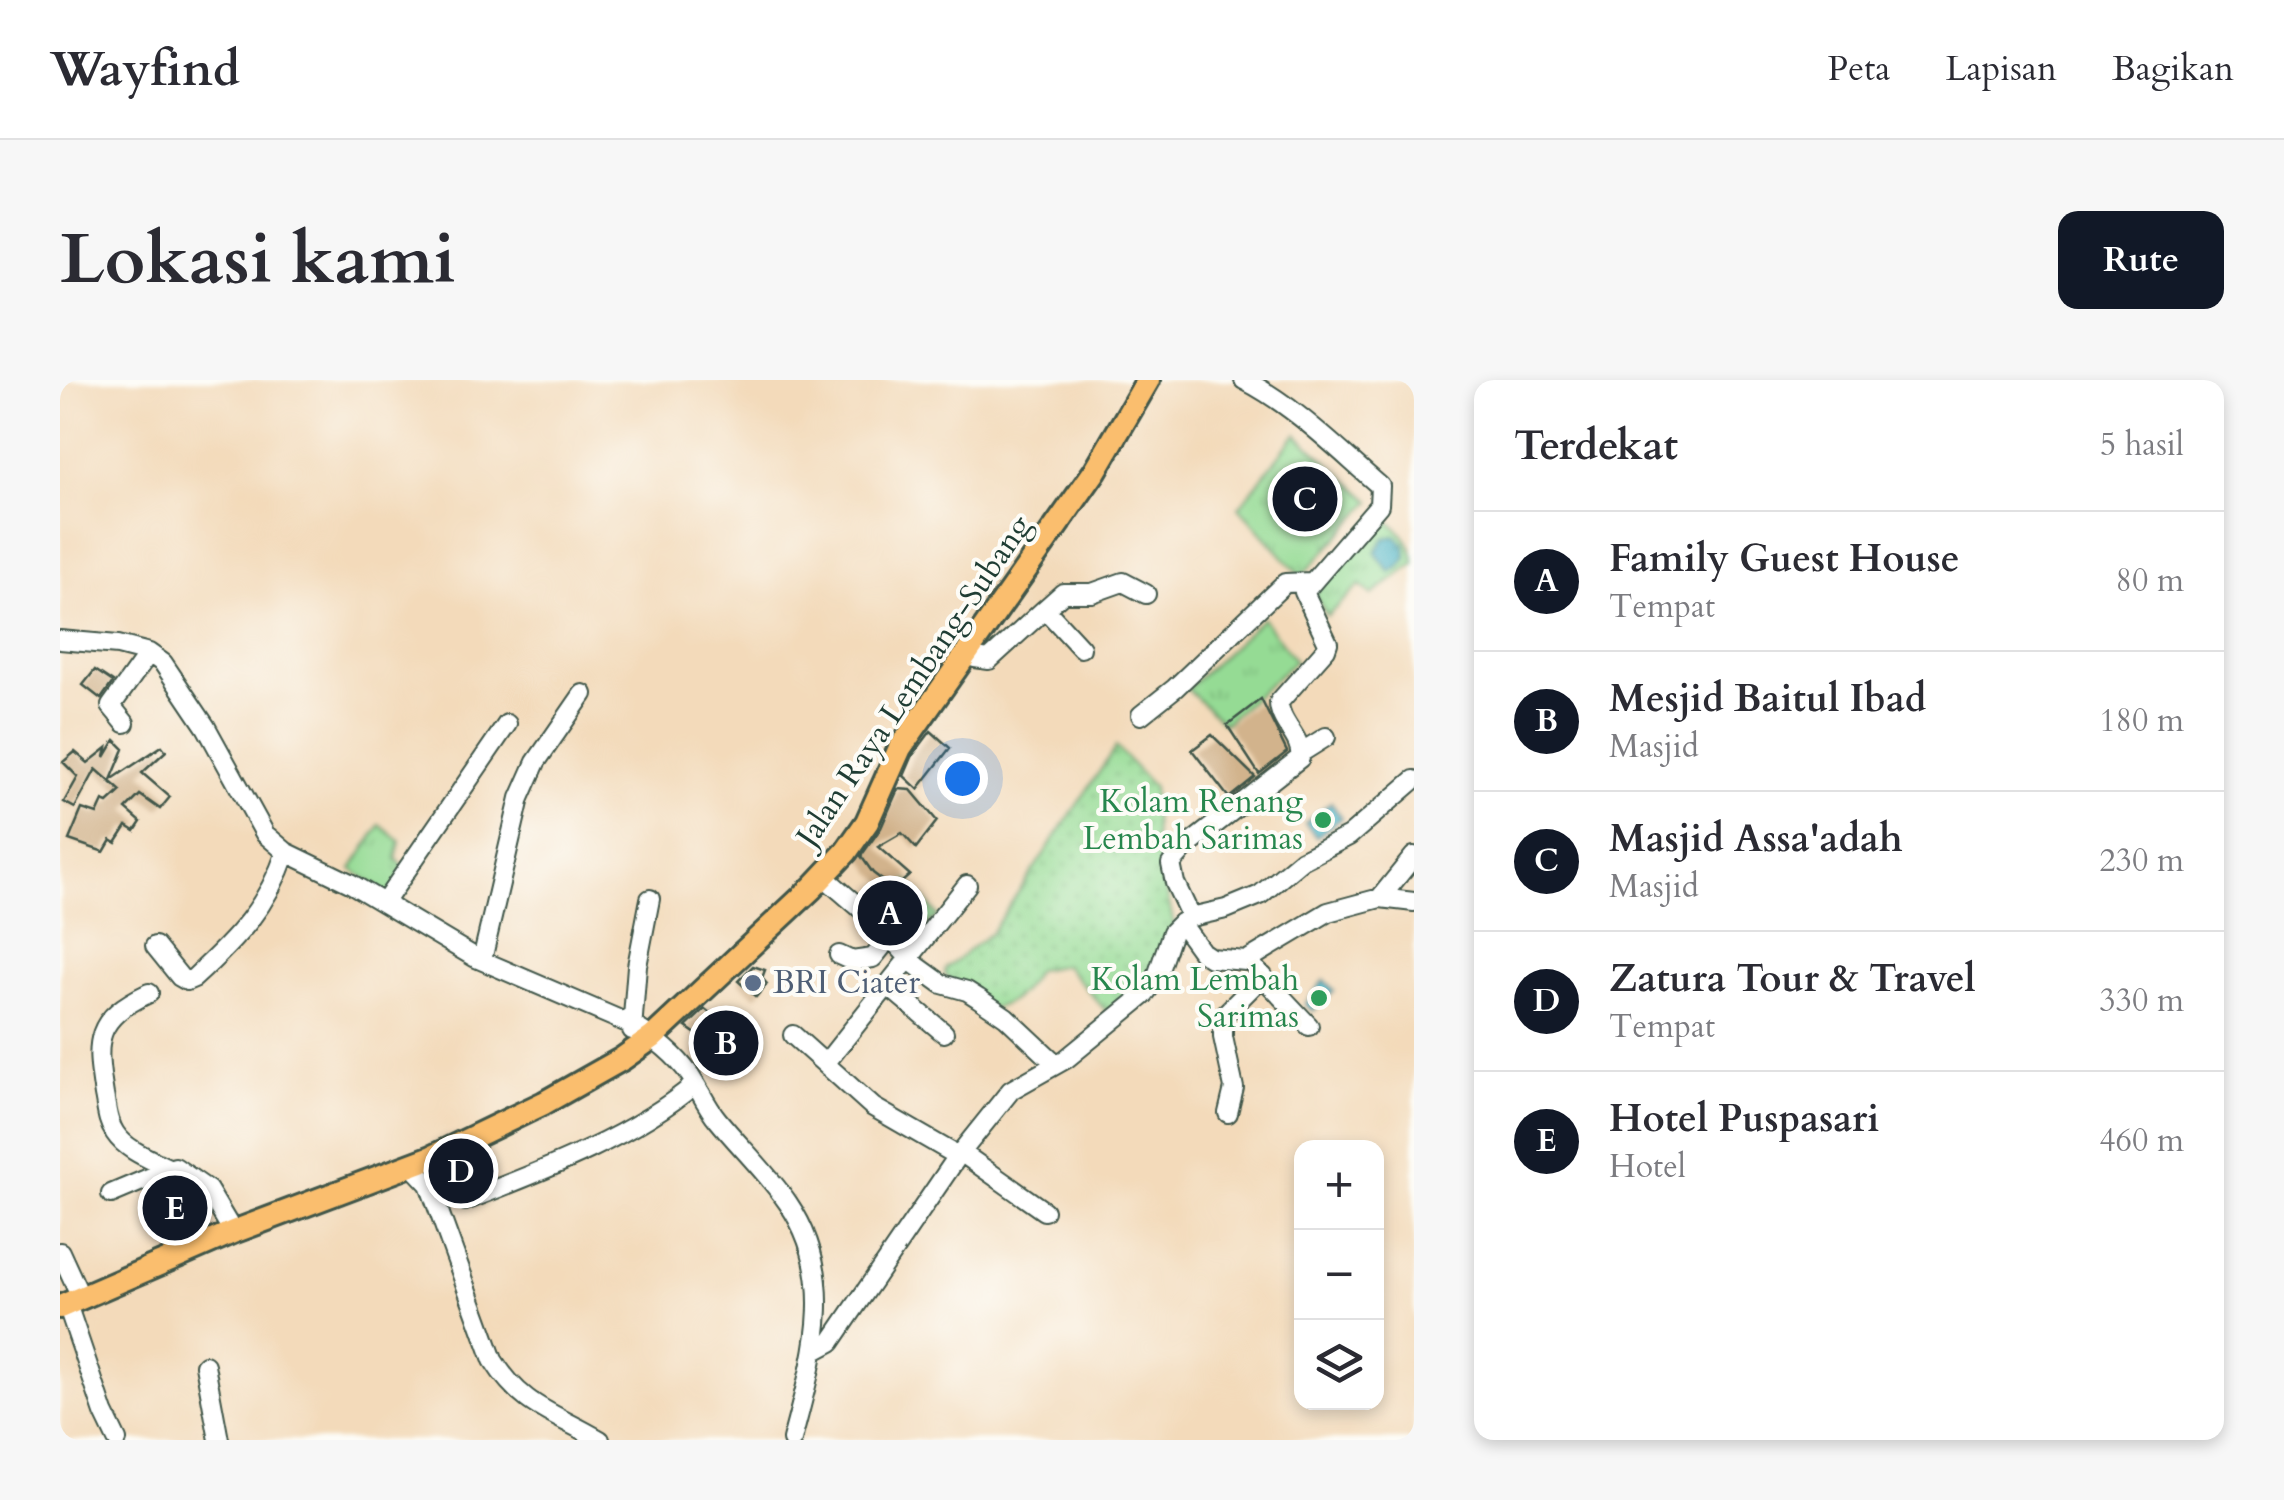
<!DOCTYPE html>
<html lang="id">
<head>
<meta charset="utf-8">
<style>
	:root { --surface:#fff; --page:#f7f7f7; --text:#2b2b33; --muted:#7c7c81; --line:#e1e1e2; --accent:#111827 }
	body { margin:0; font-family:Cardo,serif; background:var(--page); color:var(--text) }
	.controls { position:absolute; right:30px; bottom:30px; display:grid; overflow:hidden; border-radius:20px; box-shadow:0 5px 15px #0003 }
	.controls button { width:90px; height:90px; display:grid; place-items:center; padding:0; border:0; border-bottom:2px solid var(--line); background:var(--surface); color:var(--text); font:50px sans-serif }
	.you { position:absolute; left:902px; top:398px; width:35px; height:35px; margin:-25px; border:8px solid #fff; border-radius:50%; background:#1a73e8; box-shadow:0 0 0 15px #1a73e833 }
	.badge { display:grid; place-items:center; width:65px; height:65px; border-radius:50%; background:var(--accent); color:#fff; font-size:32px; font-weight:700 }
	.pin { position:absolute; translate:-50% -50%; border:5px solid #fff; box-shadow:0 2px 10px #0006 }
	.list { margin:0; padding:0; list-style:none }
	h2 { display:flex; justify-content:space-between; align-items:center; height:130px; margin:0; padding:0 40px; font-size:42px }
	h2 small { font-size:32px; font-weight:400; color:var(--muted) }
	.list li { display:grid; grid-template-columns:65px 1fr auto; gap:30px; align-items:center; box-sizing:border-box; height:140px; padding:0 40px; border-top:2px solid var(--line) }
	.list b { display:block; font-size:38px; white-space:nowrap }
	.list p { margin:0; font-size:32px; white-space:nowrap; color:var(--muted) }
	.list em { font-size:32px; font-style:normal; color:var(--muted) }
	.icon { flex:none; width:55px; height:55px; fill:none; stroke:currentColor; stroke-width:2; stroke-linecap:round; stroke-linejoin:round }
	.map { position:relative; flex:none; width:1354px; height:1060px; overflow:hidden; border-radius:20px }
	header { display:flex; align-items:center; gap:60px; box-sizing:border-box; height:140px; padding:0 50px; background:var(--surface); border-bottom:2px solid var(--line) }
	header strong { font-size:48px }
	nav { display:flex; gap:55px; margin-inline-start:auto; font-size:35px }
	.intro { display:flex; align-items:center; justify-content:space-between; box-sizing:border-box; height:240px; padding:0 60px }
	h1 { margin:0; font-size:70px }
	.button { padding:25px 45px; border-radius:20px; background:var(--accent); color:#fff; font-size:35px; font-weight:700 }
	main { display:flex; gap:60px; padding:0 60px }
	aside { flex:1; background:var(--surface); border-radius:20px; box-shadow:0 5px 15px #0003 }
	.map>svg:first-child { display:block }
</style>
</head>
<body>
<header>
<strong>Wayfind</strong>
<nav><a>Peta</a><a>Lapisan</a><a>Bagikan</a></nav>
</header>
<div class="intro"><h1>Lokasi kami</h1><a class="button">Rute</a></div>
<main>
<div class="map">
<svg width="1354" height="1060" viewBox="0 0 1354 1060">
	<defs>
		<pattern id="grass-dots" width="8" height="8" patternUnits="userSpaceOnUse" patternTransform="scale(2.5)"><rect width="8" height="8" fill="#95db94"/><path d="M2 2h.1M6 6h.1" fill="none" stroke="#80bd80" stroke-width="1.8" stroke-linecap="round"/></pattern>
		<pattern id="park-tufts" width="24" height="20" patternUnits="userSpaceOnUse" patternTransform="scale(2.5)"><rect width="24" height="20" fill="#95db94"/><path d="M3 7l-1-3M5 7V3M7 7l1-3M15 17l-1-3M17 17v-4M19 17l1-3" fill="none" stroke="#80bd80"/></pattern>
		<pattern id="water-ripples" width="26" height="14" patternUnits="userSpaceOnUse" patternTransform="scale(2.5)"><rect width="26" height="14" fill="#44b0c2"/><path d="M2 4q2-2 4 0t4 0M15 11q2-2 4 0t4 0" fill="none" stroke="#38909e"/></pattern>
	</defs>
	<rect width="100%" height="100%" fill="#fdfcf7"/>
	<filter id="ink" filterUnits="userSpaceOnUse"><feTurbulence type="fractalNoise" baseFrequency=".01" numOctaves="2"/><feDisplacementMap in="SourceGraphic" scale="20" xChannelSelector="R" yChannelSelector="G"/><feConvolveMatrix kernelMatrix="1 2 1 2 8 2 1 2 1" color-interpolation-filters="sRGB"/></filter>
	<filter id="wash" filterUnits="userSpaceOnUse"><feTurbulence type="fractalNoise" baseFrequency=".0048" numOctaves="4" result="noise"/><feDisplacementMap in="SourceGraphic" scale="40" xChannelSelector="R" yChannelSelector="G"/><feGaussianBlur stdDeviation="2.25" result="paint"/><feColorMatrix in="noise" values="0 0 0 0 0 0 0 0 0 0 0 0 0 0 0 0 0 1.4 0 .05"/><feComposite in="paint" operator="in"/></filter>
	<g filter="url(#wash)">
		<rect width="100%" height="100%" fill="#f3daba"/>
		<path fill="url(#grass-dots)" stroke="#5a8c64" stroke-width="2.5" d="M1056 367 1093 407 1095 460 1114 545 1087 602 1048 633 1005 585 977 590C963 613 955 624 928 629L885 595V589L931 553Z"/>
		<path fill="url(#park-tufts)" stroke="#5a8c64" stroke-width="2.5" d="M1236 54 1311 121 1241 197 1179 127Z
			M1322 136C1339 149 1354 162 1354 184L1312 215 1300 205 1267 236 1254 214Z
			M1203 238 1235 281 1164 344 1127 309Z
			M320 445 340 461 336 479 355 497 339 524 292 489Z
			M848 500 878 536 867 545 843 520 839 509Z"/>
		<path fill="url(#water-ripples)" stroke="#32767b" stroke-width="2.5" d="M1336 156 1345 165 1346 178 1339 187 1330 192 1315 172 1325 158Z
			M1271 422 1281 438 1256 457 1245 443Z
			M1264 600 1274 611 1253 631 1245 624Z"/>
		<g id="blocks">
			<path fill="#d2b38c" d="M35 290 53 302 41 319 23 305Z
				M1201 319 1227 372 1199 394 1167 345Z
				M871 351 890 368 858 409 844 396 853 375Z
				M1152 355 1195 397 1169 418 1132 370Z
				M55 360 64 369 51 400 102 366 106 371 82 393 110 417 100 429 80 415 66 429 81 442 75 451 67 446 56 463 51 460 44 472 9 460 22 429 37 434 43 421 48 423 61 411 36 389 15 428 4 422 18 397 3 382 15 372 28 383 47 368 45 377Z
				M838 409 851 410 877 441 856 468 842 453 818 467 850 495 834 509 813 493 801 476 821 448Z
				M833 513 850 532 839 549 818 527Z
				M693 586 705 590 702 598 707 604 696 617 678 601Z
				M645 629 682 660 667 687 649 663 626 647Z
				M408 776 418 803 401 809 398 800 393 803 387 786Z
				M114 801 129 812 146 847 108 864 86 813Z"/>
		</g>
	</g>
	<g filter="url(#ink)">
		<use href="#blocks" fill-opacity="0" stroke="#3f5548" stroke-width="2.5"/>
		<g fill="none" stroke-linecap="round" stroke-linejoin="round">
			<defs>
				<path id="minor" d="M985 229 1003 213H1032L1063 202 1086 214
					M0 260 58 265 89 273 103 283 146 347 205 454 226 472 290 503 416 578 572 645C593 657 615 674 630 695 640 710 646 726 658 740 681 768 708 794 728 823 780 899 753 979 732 1060
					M906 272 915 278 929 280 985 229 1021 268
					M1081 335 1115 308 1225 203 1251 202
					M65 343 51 326 89 273
					M1242 372 1266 357
					M763 496 814 540 857 586 882 604 907 611 918 618 946 637 996 684
					M1320 518 1354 522
					M324 523 447 344
					M1131 537 1115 503 1111 484 1126 467 1240 378C1243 357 1219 344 1219 322L1266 269 1268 263 1244 212 1319 125 1320 106C1277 69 1235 26 1184 0
					M1121 543 1142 572 1151 578 1186 581 1268 532 1320 518 1354 476
					M95 566 120 597 127 601 134 598C176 559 207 528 226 472
					M779 575 792 581 813 578 821 568 824 551
					M422 580 460 418 476 382 523 314
					M1197 591 1249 646
					M827 605 884 653
					M89 613C34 639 35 660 44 715 47 729 47 741 55 753 66 770 90 779 108 788
					M572 650 577 586 590 519
					M733 655 813 727 898 776
					M765 684 907 505
					M1168 733 1174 708 1163 657V636L1203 596
					M902 773 984 831
					M351 785 369 804 433 980C463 1028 493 1032 540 1060
					M51 814 115 787 148 810 173 852
					M405 821C480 792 573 757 635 704
					M0 872 21 918
					M7 924 44 1033 57 1060
					M756 970 771 962 898 776 951 710 1006 679 1083 616 1096 599 1112 552 1121 543 1131 537 1166 529 1200 515 1242 480 1289 456 1354 400
					M145 985 159 1060"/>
				<path id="major" d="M0 927 173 852 372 777 484 723 562 679 593 657 752 508 786 472 807 442 840 368 1035 91 1088 0"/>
			</defs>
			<use href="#minor" stroke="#3f5548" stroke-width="22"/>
			<use href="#major" stroke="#3f5548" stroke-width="28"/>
			<use href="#minor" stroke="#fff" stroke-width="18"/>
			<use href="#major" stroke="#fabe6e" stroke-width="22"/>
		</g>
	</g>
	<g fill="#2e9e5b" stroke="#fdfcf7" stroke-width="4">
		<circle cx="1263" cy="440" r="10"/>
		<circle cx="1259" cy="618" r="10"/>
	</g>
	<circle fill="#5c6f8a" stroke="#fdfcf7" stroke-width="4" cx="693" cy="603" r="10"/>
	<g text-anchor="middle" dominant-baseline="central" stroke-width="8" stroke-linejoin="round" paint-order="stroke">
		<g font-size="32" fill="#1f3d34" stroke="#fdfcf7">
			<text transform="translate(854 301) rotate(-56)">Jalan Raya Lembang-Subang</text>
		</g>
		<g font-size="32" fill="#27864d" stroke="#fdfcf7" text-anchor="end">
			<text x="1243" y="422">Kolam Renang<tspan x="1243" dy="37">Lembah Sarimas</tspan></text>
			<text x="1239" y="600">Kolam Lembah<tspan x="1239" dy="37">Sarimas</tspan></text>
		</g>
		<g font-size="32" fill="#4e5e75" stroke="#fdfcf7" text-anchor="start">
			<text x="713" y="603">BRI Ciater</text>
		</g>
	</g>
</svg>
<div class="controls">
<button>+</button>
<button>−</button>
<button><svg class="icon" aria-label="layers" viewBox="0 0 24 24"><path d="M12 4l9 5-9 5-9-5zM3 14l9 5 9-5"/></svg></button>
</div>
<div class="you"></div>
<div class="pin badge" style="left:830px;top:533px">A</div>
<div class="pin badge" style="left:666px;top:663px">B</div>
<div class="pin badge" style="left:1245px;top:119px">C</div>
<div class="pin badge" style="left:401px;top:791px">D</div>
<div class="pin badge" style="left:115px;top:828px">E</div>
</div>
<aside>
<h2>Terdekat<small>5 hasil</small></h2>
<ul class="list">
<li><span class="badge">A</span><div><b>Family Guest House</b><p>Tempat</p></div><em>80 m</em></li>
<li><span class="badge">B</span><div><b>Mesjid Baitul Ibad</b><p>Masjid</p></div><em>180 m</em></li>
<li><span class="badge">C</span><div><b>Masjid Assa'adah</b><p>Masjid</p></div><em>230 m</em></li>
<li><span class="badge">D</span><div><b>Zatura Tour &amp; Travel</b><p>Tempat</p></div><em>330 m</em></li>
<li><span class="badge">E</span><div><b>Hotel Puspasari</b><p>Hotel</p></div><em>460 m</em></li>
</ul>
</aside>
</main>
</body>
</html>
